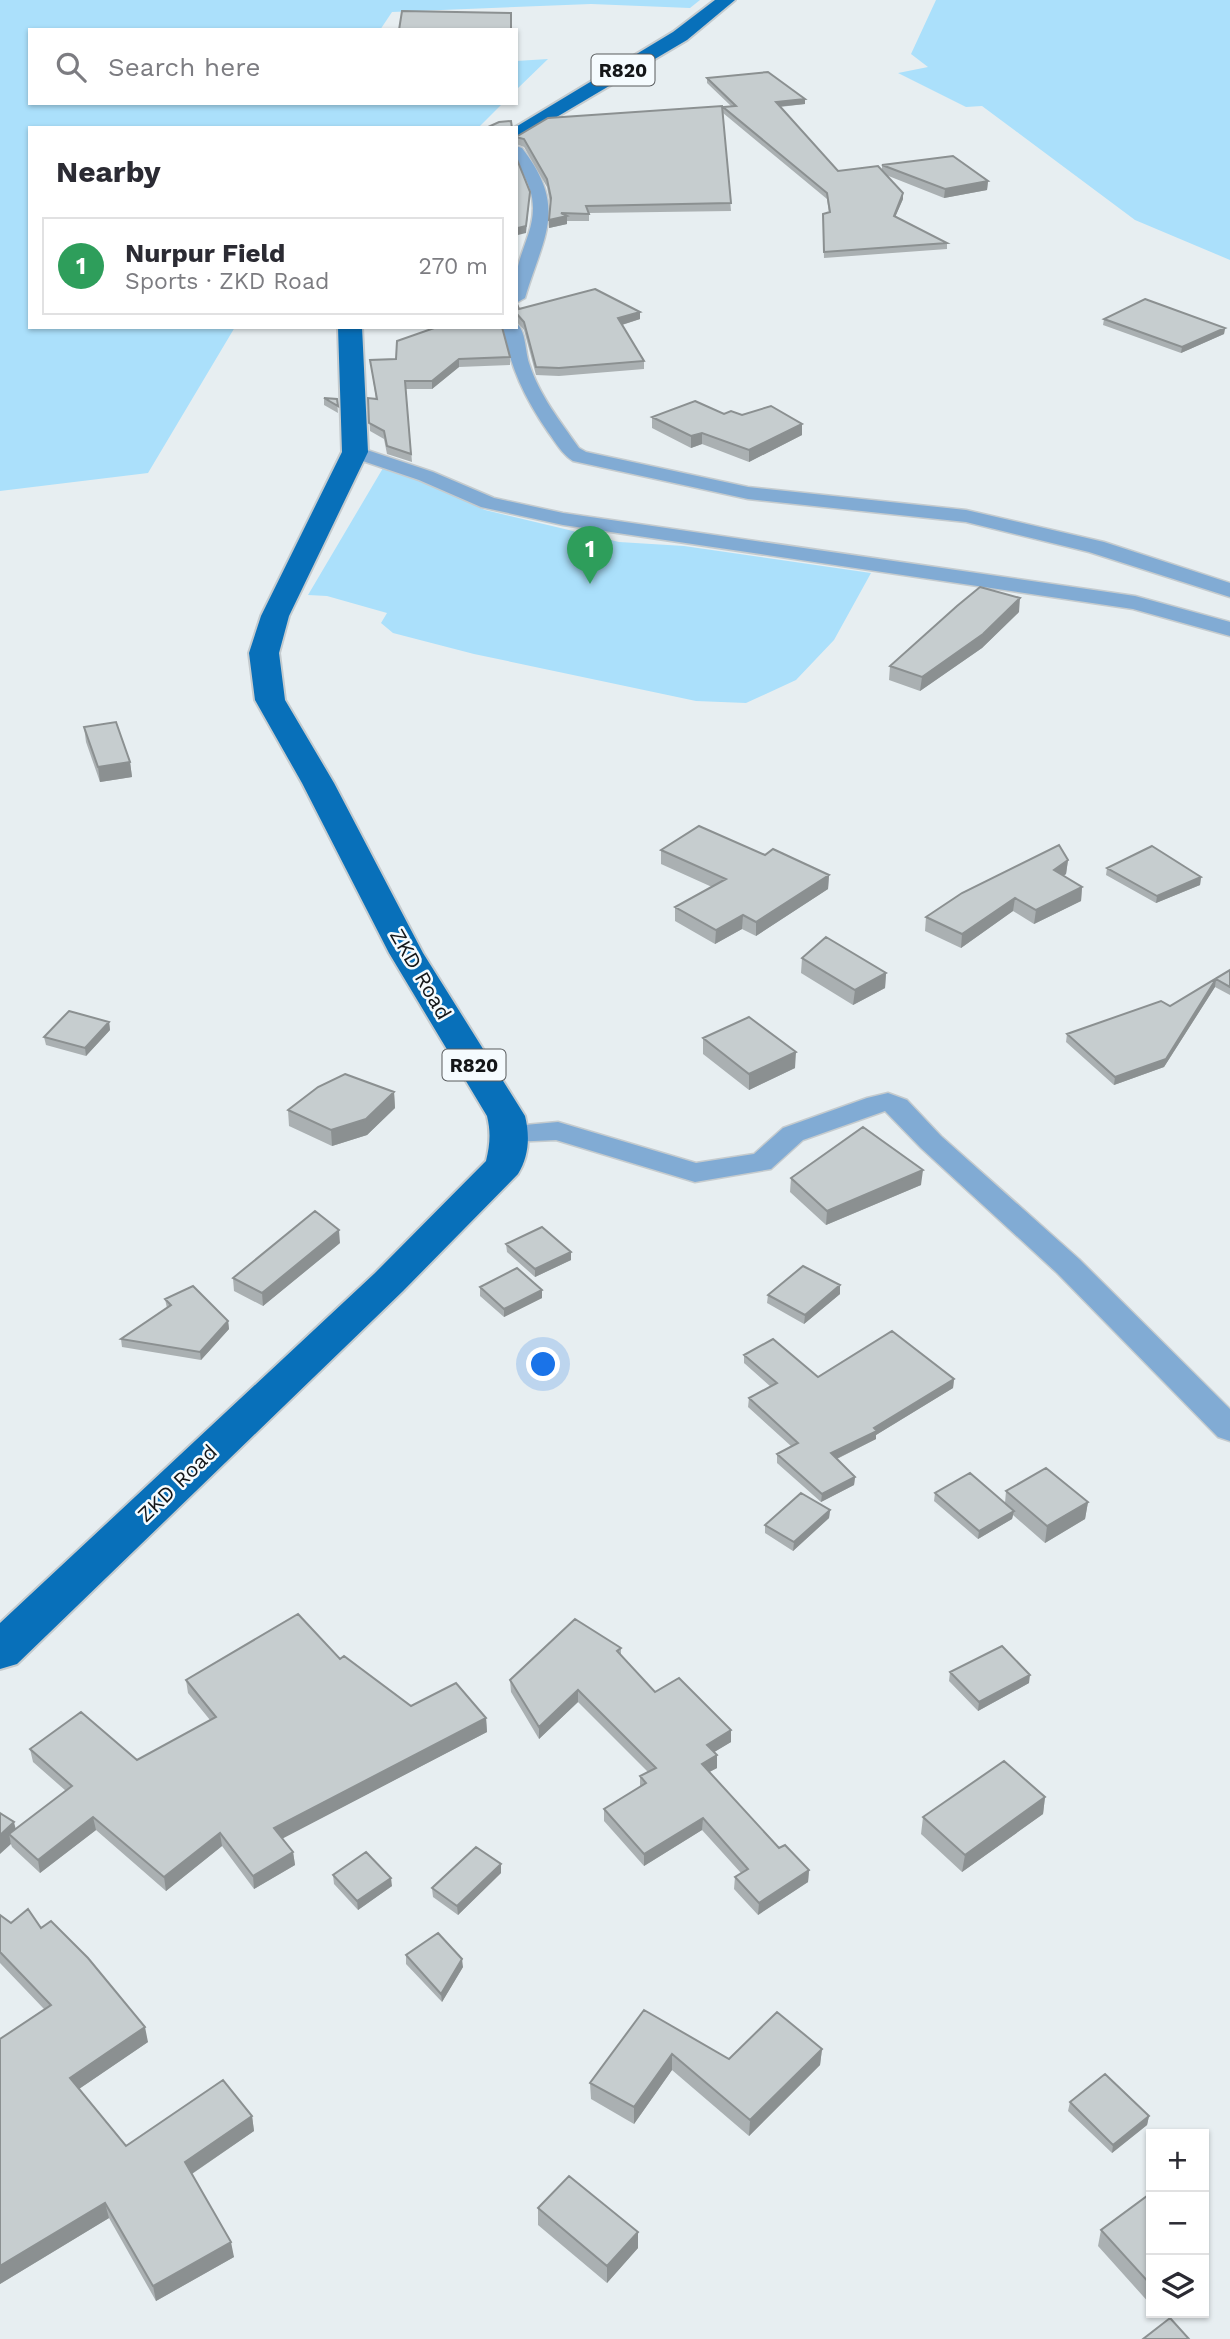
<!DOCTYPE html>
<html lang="en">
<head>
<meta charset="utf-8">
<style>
	:root { --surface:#fff; --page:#f2f2f3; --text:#2b2b33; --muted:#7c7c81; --line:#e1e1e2; --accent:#b45309 }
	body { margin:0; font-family:"Work Sans",sans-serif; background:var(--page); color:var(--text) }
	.controls { position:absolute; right:21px; bottom:21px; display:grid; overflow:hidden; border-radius:0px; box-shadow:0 2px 5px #0004 }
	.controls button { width:63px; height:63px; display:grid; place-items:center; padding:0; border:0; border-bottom:2px solid var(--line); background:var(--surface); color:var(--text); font:35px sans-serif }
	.you { position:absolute; left:544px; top:1365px; width:24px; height:24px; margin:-18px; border:5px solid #fff; border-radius:50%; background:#1a73e8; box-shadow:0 0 0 10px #1a73e833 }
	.badge { display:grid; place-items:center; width:46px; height:46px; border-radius:50%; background:var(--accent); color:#fff; font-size:23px; font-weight:700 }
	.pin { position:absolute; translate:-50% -58px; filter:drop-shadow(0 2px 4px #0008) }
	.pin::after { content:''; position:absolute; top:37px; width:24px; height:21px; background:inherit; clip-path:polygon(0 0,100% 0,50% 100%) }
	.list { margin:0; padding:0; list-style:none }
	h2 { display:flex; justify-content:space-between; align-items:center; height:91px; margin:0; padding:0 28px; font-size:30px }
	h2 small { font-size:23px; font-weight:400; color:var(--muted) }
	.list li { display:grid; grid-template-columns:46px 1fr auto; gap:21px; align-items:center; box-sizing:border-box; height:98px; margin:0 14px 14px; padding:0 14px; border:2px solid var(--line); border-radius:0px }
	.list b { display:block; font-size:26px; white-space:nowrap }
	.list p { margin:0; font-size:23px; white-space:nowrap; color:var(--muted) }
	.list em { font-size:23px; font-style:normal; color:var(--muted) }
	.icon { flex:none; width:38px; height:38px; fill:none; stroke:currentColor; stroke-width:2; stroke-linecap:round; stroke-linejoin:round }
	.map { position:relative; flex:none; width:1230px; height:2339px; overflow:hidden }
	.search { position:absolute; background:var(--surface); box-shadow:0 2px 5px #0004; left:28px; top:28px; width:490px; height:77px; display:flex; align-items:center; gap:18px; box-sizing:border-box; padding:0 24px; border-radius:0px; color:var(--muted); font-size:26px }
	.panel { position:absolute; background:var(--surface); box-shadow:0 2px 5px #0004; left:28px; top:126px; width:490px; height:203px; border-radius:0px }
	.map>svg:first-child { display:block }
</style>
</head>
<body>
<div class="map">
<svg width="1230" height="2339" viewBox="0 0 1230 2339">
	<rect width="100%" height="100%" fill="#e7eef1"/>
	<path fill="#abe0fb" d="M0 0H700L690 8 591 4 392 12 380 30H30V103H503L478 128H30V327H235L148 473 0 491Z
		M936 0H1230V260L1135 220 982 106 966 107 898 73 928 67 911 54Z
		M548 59 516 90V61Z
		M386 463 485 510 619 542 684 546 871 573 834 640 796 680 746 703 696 701 474 654 393 633 381 623 387 613 327 596 308 595Z"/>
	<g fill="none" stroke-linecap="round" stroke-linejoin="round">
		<defs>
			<path id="minor" d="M516 146 522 148C568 208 544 234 525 298L516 303C516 293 514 281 517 271 521 249 533 231 533 208 533 181 516 171 516 146Z
				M516 323C526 330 525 351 529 363 539 395 560 421 579 448L586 452 748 487 966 510 1104 542 1230 583V597L1089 552 966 522 748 499 573 461C562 454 556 443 548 432 525 399 510 367 503 327H516Z
				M355 446 433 472 494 498 563 513 1135 596 1230 622V636L1133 609 563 525 481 507 419 480 348 456 345 452 348 448Z
				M888 1093 907 1100 941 1136 1079 1259 1230 1409V1441L1218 1437 1057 1273 921 1148 885 1111 803 1140 771 1169 695 1182 556 1140 511 1142 501 1139 496 1133 501 1127 558 1122 696 1163 754 1154 783 1128 867 1098Z"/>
			<path id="primary" d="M715 0H735L687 40 516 141V128H514L673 32Z
				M338 327H362L368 452 289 616 279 653 285 700 334 783 423 953 525 1116C530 1136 529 1156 518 1174L403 1291 17 1664 0 1669V1623L375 1273 486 1161C490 1145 491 1132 487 1116L389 953 302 783 255 700 249 653 261 616 342 452Z"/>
		</defs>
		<use href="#minor" stroke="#c5cbce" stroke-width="3"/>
		<use href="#primary" stroke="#c5cbce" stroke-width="4"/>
		<use href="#minor" fill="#81abd4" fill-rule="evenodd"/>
		<use href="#primary" fill="#0870ba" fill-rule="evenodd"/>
	</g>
	<path fill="#aab0b2" d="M707 78 805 99V104L780 107 838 171 882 170V165L988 181 987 190 944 198 886 175 903 199 895 217 947 243V249L824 258 823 220 829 213 827 199 723 113 731 211 589 213V221H567V224L549 228 550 203 547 187 524 147 516 144V136L731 106 707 83Z
		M516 301 519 309 640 312V319L622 325 644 361V369L559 376 536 375 524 330 516 321Z
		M1104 319 1225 328 1224 334 1181 353 1103 325Z
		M510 357V365L459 367 432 389H406L412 462 387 454 384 439 370 431 368 398 376 399 370 360Z
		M324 398 337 399 338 413 324 405Z
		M724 414 802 435 749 462 702 444 691 448 652 428V417Z
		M1019 612 982 648 920 691 889 680 890 666Z
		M84 727 130 762 132 777 100 782 86 742Z
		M661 850 765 855 829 875 828 889 756 936 742 929 715 944 675 921V907L712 887 661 864Z
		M1068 860 1066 874 1063 876 1082 887 1081 901 1034 924 1013 911 961 948 925 931 926 917Z
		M1107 868 1201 877 1200 885 1156 903 1106 875Z
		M802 958 886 973 885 988 853 1005 801 973Z
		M1230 970V995L1215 987 1164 1067 1114 1085 1066 1042 1067 1034 1170 1006Z
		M109 1022 110 1030 86 1056 46 1045 44 1037Z
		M703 1038 795 1068 749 1090 703 1054Z
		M394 1092 395 1108 367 1135 332 1146 289 1126 288 1110Z
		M791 1178 921 1185 826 1225 790 1192Z
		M340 1243 263 1306 234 1291 233 1278Z
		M506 1244 571 1260 535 1277 507 1252Z
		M480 1287 542 1290V1298L504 1317 480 1296Z
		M840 1294 804 1324 767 1303 768 1295Z
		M165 1299 228 1321 229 1329 201 1360 122 1347 121 1339 167 1308Z
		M744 1355 818 1377 954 1379 953 1388 876 1435V1439L837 1459 855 1477 854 1485 821 1502 777 1463V1454L791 1446 748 1407 749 1398 771 1387 744 1363Z
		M1006 1491 1088 1502 1085 1519 1045 1543 1013 1515 1012 1519 978 1539 934 1501 935 1493 1005 1503Z
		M830 1510 829 1518 793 1551 765 1533V1525Z
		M621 1648V1655L655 1692 731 1742 714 1752 717 1768 709 1772 779 1848 809 1870 808 1882 758 1915 734 1889 735 1877 741 1873 702 1830 644 1866 604 1821V1809L640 1787V1776L648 1772 578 1702 539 1739 511 1692 510 1680Z
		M340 1659 411 1706 486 1718 487 1732 282 1838 293 1852 295 1865 254 1889 222 1846 166 1891 96 1830 40 1873 12 1847 0 1813 16 1829 66 1791 33 1762 30 1749 137 1760 210 1720 188 1693 186 1680Z
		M950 1672 1029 1683 978 1711 949 1681Z
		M1045 1797 1043 1814 962 1872 921 1834 923 1817Z
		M501 1873 458 1915 433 1897 432 1888Z
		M333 1875 392 1886 358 1910 334 1884Z
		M0 1915 11 1923 41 1928 148 2042 79 2089 126 2146 252 2116 254 2131 192 2174 234 2257 156 2301 109 2218 0 2284V2039L44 2009 0 1963Z
		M406 1955 463 1967 442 2002 406 1964Z
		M644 2010 729 2059 822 2049 820 2065 749 2136 672 2070 634 2124 591 2099 590 2083Z
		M1070 2102 1149 2116 1147 2125 1112 2153 1068 2111Z
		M1151 2202V2305L1098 2246 1101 2230Z
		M538 2208 638 2232V2248L607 2283 538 2225Z"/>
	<path fill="#8b9091" d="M805 99V104L775 107 776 102Z
		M988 181 987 190 944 198 945 189Z
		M530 192 526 233 518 235V228Z
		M903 193V199L893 222 894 216Z
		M567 216V224L549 228V220Z
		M640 312V319L618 326V318Z
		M1225 328 1224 334 1181 353 1182 347Z
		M459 359V367L432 389V381Z
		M802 424V435L749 462V450Z
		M702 433V444L691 448V436Z
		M1020 598 1019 612 982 648 920 691 922 677Z
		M130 762 132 777 100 782 98 767Z
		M1068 860 1066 874 1052 884 1054 870Z
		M829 875 828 889 756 936V922Z
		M1201 877 1200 885 1156 903 1157 896Z
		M1082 887 1081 901 1034 924 1036 910Z
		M1015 898 1013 911 961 948 962 934Z
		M743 915 742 929 715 944 716 930Z
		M886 973 885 988 853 1005 855 990Z
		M1216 979 1215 987 1164 1067 1114 1085 1115 1077Z
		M109 1022 110 1030 86 1056 85 1048Z
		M796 1052 795 1068 749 1090V1074Z
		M394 1092 395 1108 367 1135 332 1146 331 1130Z
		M923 1170 921 1185 826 1225 827 1211Z
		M339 1230 340 1243 263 1306 262 1293Z
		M571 1252V1260L535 1277V1269Z
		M840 1285V1294L804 1324 805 1315Z
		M542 1290V1298L504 1317V1309Z
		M228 1321 229 1329 201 1360 200 1352Z
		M954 1379 953 1388 876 1435V1439L830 1462 831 1453 874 1428Z
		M855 1477 854 1485 821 1502 822 1494Z
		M1088 1502 1085 1519 1045 1543 1047 1526Z
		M830 1510 829 1518 793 1551 794 1542Z
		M1014 1511 1012 1519 978 1539 979 1531Z
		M1030 1675 1029 1683 978 1711 979 1702Z
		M578 1690V1702L539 1739V1727Z
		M486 1718 487 1732 276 1842 274 1828Z
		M731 1730V1742L706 1757 707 1745Z
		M717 1755V1768L702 1776V1764Z
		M1045 1797 1043 1814 962 1872 965 1855Z
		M93 1817 96 1830 40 1873 38 1860Z
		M703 1818 702 1830 644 1866V1854Z
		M14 1822 18 1838 9 1834 11 1844 0 1854V1835Z
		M220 1833 222 1846 166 1891 164 1877Z
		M293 1852 295 1865 254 1889 253 1876Z
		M501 1864V1873L458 1915 457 1906Z
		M809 1870 808 1882 758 1915 759 1903Z
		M391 1878 392 1886 358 1910 357 1901Z
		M462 1959 463 1967 442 2002 441 1994Z
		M145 2027 148 2042 73 2093 70 2078Z
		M822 2049 820 2065 749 2136 750 2120Z
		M672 2054V2070L634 2124V2107Z
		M252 2116 254 2131 187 2177 185 2162Z
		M1149 2116 1147 2125 1112 2153 1113 2145Z
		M105 2203 109 2218 0 2284V2266Z
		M638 2232V2248L607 2283V2266Z
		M231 2242 234 2257 156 2301 153 2286Z"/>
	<path fill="#c6cdcf" stroke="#8b9091" stroke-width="2" d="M402 11 511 13V30H399Z
		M768 72 805 99 776 102 838 171 878 166 903 193 894 216 947 243 824 252 823 214 830 212 827 193 723 107 736 106 707 78Z
		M722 106 731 203 586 206 589 214 561 213 567 216 549 220 551 198 547 179 524 139 516 137 548 118Z
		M511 121 512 128H486L499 122Z
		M953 156 988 181 945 189 882 165Z
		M516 157 530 192 526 226 518 228 516 227Z
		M595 289 640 312 618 318 644 361 559 368 536 367 524 322 516 313V301L519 309Z
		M1145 299 1225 328 1182 347 1104 319Z
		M437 327H502L510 357 459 359 432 381H405L411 454 387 446 384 431 369 423 368 398 377 399 370 360 396 359 397 341Z
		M324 398 337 399 338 406Z
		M695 401 724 414 731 411 742 415 771 406 802 424 749 450 702 433 691 436 652 417Z
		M980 587 1020 598 983 634 922 677 890 666 957 606Z
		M116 722 130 762 98 767 84 727Z
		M699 826 765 855 773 849 829 875 756 922 743 915 716 930 675 907 726 879 661 850Z
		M1059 845 1068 860 1054 870 1082 887 1036 910 1015 898 962 934 926 917 962 893Z
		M1152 846 1201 877 1157 896 1107 868Z
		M826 937 886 973 855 990 802 958Z
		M1230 970V987L1216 979 1166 1059 1115 1077 1067 1034 1161 1001 1170 1006Z
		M69 1011 109 1022 85 1048 44 1037Z
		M749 1017 796 1052 749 1074 703 1038Z
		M345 1074 394 1092 366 1119 331 1130 288 1110 318 1087Z
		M863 1127 923 1170 827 1211 791 1178Z
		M315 1211 339 1230 262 1293 233 1278Z
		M542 1227 571 1252 535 1269 506 1244Z
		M803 1266 840 1285 805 1315 768 1295Z
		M517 1268 542 1290 504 1309 480 1287Z
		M193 1286 228 1321 200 1352 121 1339 171 1305 165 1299Z
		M892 1331 954 1379 874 1428 877 1431 831 1453 855 1477 822 1494 777 1454 798 1443 749 1398 777 1383 744 1355 773 1339 818 1377Z
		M1046 1468 1088 1502 1047 1526 1006 1491Z
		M970 1473 1014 1511 979 1531 935 1493Z
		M801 1493 830 1510 794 1542 765 1525Z
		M298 1614 340 1659 344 1656 411 1706 456 1683 486 1718 274 1828 293 1852 253 1876 220 1833 164 1877 93 1817 38 1860 9 1834 72 1786 30 1749 81 1712 137 1760 216 1717 186 1680Z
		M575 1619 621 1648 617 1651 655 1692 679 1678 731 1730 707 1745 717 1755 702 1764 779 1848 785 1845 809 1870 759 1903 735 1877 748 1869 703 1818 644 1854 604 1809 646 1783 640 1776 656 1768 578 1690 539 1727 510 1680Z
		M1002 1646 1030 1675 979 1702 950 1672Z
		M1004 1761 1045 1797 965 1855 923 1817Z
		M0 1813 14 1822 0 1835Z
		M476 1847 501 1864 457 1906 432 1888Z
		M366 1852 391 1878 357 1901 333 1875Z
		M28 1909 41 1928 51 1921 88 1958 145 2027 70 2078 126 2146 223 2080 252 2116 185 2162 231 2242 153 2286 105 2203 0 2266V2039L51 2005 0 1952V1915L11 1923Z
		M438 1933 462 1959 441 1994 406 1955Z
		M644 2010 729 2059 777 2012 822 2049 750 2120 672 2054 634 2107 590 2083Z
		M1105 2074 1149 2116 1113 2145 1070 2102Z
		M569 2176 638 2232 607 2266 538 2208Z
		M1147 2196 1151 2202V2285L1101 2230Z
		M1170 2318 1189 2339H1143Z"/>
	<g text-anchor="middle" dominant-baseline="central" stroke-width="5" stroke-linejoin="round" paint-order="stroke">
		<g fill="#f5fbfe" stroke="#585b5d" stroke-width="2">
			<rect x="591.5" y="54.5" width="63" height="31" rx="5"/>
			<rect x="442.5" y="1049.5" width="63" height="31" rx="5"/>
		</g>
		<g font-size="19" font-weight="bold" fill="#141618">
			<text x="623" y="70">R820</text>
			<text x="474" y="1065">R820</text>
		</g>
		<g font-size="21" fill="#141618" stroke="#f5fbfe">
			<text transform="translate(421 974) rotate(60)">ZKD Road</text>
			<text transform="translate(177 1483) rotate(-44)">ZKD Road</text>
		</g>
	</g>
</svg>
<div class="controls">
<button>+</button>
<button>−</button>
<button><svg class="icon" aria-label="layers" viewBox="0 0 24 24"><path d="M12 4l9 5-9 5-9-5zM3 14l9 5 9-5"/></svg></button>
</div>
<div class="you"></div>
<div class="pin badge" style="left:590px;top:584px;background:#2e9e5b">1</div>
<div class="search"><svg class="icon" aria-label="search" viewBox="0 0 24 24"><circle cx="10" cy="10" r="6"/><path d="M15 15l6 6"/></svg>Search here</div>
<section class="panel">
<h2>Nearby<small></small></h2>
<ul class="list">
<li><span class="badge" style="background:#2e9e5b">1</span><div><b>Nurpur Field</b><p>Sports · ZKD Road</p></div><em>270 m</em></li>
</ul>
</section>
</div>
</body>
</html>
